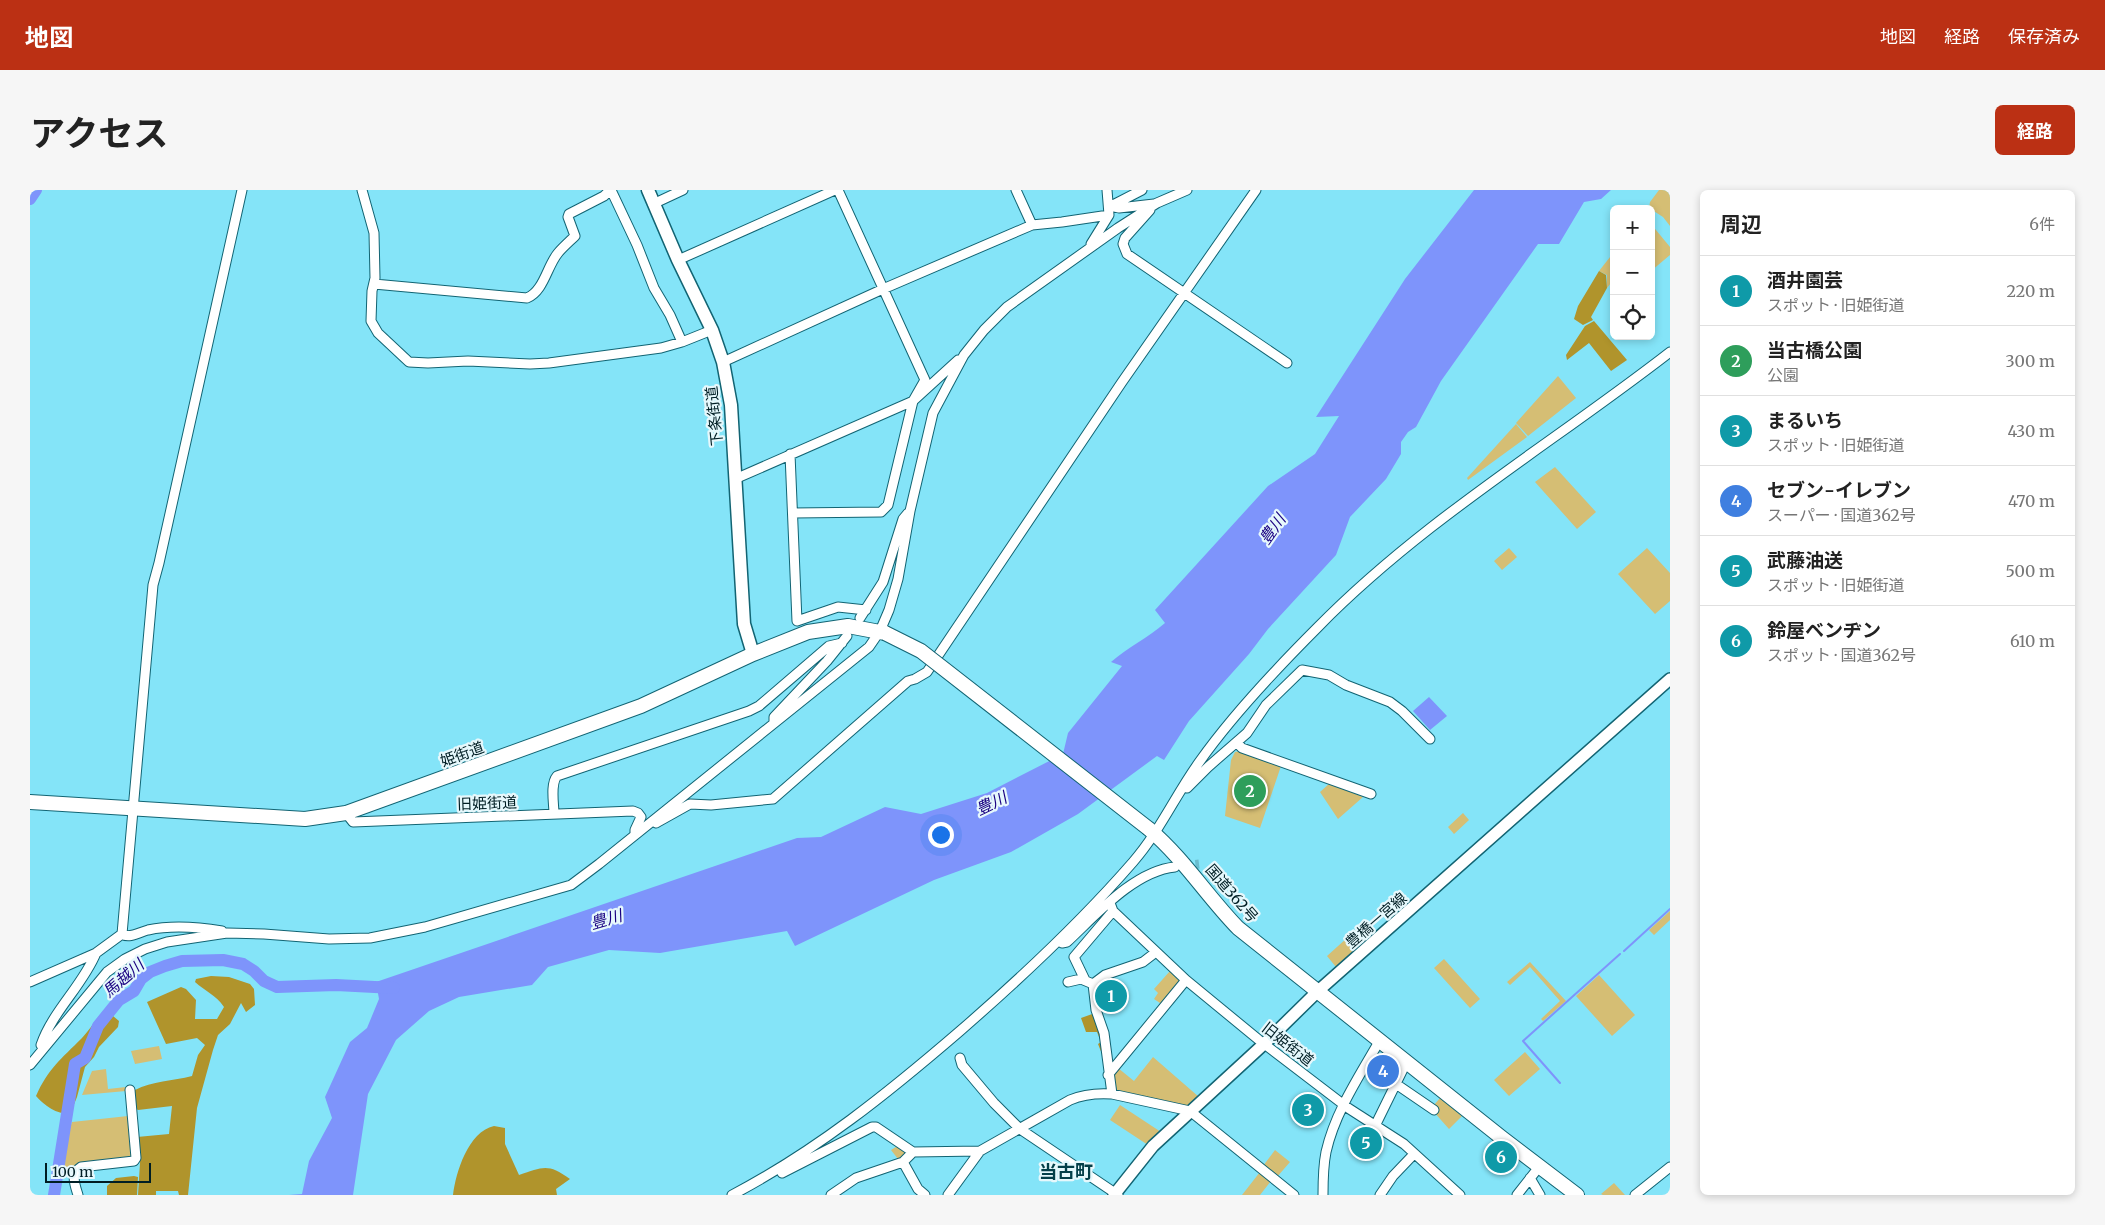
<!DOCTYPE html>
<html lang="ja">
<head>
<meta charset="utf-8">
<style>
	:root { --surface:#fff; --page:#f6f6f6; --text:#222; --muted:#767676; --line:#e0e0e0; --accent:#bb3014 }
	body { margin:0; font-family:Merriweather,"Noto Sans JP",serif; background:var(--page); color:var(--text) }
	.controls { position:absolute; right:15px; top:15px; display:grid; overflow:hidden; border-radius:8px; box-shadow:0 2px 8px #0003 }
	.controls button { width:45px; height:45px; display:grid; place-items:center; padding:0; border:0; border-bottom:1px solid var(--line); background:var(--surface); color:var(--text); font:25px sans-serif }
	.scale { position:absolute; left:15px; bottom:12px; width:106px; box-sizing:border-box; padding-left:5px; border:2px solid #001e24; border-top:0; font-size:14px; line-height:18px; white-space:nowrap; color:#001e24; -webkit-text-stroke:4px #e6f8fc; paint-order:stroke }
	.you { position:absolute; left:910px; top:644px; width:18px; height:18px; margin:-12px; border:4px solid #fff; border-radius:50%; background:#1a73e8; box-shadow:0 0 0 8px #1a73e833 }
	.badge { display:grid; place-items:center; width:32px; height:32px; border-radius:50%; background:var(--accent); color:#fff; font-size:16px; font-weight:700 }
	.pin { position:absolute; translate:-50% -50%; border:2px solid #fff; box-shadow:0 1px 5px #0006 }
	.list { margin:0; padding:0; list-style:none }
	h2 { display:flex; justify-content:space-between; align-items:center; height:65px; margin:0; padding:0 20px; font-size:21px }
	h2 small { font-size:16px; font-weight:400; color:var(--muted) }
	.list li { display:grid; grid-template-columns:32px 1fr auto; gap:15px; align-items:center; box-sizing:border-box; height:70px; padding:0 20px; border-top:1px solid var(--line) }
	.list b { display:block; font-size:19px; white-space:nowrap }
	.list p { margin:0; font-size:16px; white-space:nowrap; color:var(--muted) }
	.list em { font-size:16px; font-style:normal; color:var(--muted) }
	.icon { flex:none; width:28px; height:28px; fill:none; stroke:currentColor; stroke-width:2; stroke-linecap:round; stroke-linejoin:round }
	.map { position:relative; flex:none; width:1640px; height:1005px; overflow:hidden; border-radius:8px }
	header { display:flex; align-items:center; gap:30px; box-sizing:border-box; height:70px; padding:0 25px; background:var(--accent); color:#fff }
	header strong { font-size:24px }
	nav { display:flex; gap:28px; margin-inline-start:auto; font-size:18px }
	.intro { display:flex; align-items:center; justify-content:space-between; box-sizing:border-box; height:120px; padding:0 30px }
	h1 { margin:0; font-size:35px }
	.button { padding:12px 22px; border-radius:8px; background:var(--accent); color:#fff; font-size:18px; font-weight:700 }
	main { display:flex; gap:30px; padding:0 30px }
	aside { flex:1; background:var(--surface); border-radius:8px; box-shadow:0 2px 8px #0003 }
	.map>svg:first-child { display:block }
</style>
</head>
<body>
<header>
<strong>地図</strong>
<nav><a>地図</a><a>経路</a><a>保存済み</a></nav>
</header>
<div class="intro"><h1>アクセス</h1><a class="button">経路</a></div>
<main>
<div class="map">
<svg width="1640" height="1005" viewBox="0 0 1640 1005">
	<rect width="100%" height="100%" fill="#84e4f8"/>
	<path fill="#d5be74" d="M1629 0H1640V36L1633 27 1619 18 1620 12Z
		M1621 34 1640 57V65L1621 81Z
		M1584 62V95L1581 93 1577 98V85L1569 81Z
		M1528 186 1546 208 1498 246 1486 233Z
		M1486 234 1497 247 1438 290 1437 288Z
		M1525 277 1566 322 1547 339 1505 292Z
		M1479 358 1487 367 1472 380 1464 371Z
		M1617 358 1640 383V411L1625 424 1588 384Z
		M1211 561 1251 576 1230 638 1195 626 1201 570 1205 562Z
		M1300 593 1333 607 1308 629 1290 602Z
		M1433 623 1439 630 1424 644 1418 637Z
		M1640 721V730L1624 745 1619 740Z
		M1328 738 1339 751 1306 777 1297 766Z
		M1414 769 1450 809 1440 818 1404 778Z
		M1500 772 1536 811 1513 831 1511 829 1530 811 1500 777 1480 795 1477 792Z
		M1140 781 1152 792 1133 815 1124 809 1128 803 1124 799Z
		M1569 785 1605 825 1582 846 1546 806Z
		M129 856 132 869 105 874 101 861Z
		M1495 862 1510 879 1479 906 1464 890Z
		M1123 867 1169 907 1158 917 1087 901 1082 885 1088 878 1104 891Z
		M76 879 78 899 96 897V901L52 905 62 881Z
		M1410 908 1432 926 1419 939 1395 912 1404 915Z
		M1090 915 1131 942 1118 955 1080 930Z
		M98 926 104 969 33 978V960L42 932Z
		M869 955 878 962 876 967 868 969 861 960Z
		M1245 960 1260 972 1247 987 1233 976Z
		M1230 982 1241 991 1230 1005H1212Z
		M1584 993 1595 1005H1573L1571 1004Z"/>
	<path fill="#b0942c" d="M1569 81 1576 85 1577 98 1561 127 1563 130 1553 135 1544 129 1548 116Z
		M1564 131 1597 170 1581 181 1559 153 1537 170 1536 165 1555 136Z
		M181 786 199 787 220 794 224 799 225 815 216 822 211 813 200 834 188 845 183 860 167 918 158 1005H149L148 1001H126V1005H108L110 973 107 947 139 944 142 916 108 920 105 918 102 909 105 900C122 891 143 891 162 886L168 865 175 855 167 848 136 854 117 812 151 797 156 799 166 810 165 829H187L194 817C186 805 175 801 165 792L166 789Z
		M80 816 85 822 83 826 89 831 88 837 69 857 64 867 55 877 47 907 40 924C26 924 15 916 6 906 18 879 31 869 52 848 60 839 68 827 77 817Z
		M1065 823 1074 864H1072L1068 854 1071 852 1067 842H1056L1051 828Z
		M464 936 475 938V954L489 985C513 977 518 973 540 989L526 999 527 1005H423C426 982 438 942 464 936Z
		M104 986 108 987 107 1005H77V996L86 988Z"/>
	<path fill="#7e94fb" d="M1444 0H1581L1571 9 1554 12 1529 54H1508L1411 191 1386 237 1378 242 1371 252V264L1356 289 1320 327 1306 365 1238 439 1219 464 1159 531 1134 570 1127 566 1048 624 981 662 904 690 765 756 757 741 630 763 579 760 518 777 502 795 429 807 399 821 366 850 338 904 323 1005H259L272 1004 279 971 302 928 295 907 320 852 337 838 349 809 346 792 767 648 791 647 855 617 891 624 957 603 1033 564 1038 543 1092 476 1081 472C1098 457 1118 448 1135 433L1125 420 1238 296 1285 264 1309 226 1286 227 1375 89Z
		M1399 507 1417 526 1400 540 1383 521Z"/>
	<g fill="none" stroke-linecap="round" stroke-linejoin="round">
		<path stroke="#7e94fb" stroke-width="2" d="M1594 761 1640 719
			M1530 893 1493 851 1590 764"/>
		<path stroke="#7e94fb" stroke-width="12" d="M0 9 6 0
			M24 1005 45 874 55 868 68 836 89 810 104 801 111 789 120 782 135 776 152 771 193 770 213 774 224 781 234 791 247 797 306 795 364 798"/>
		<path stroke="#6abcce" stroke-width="9" stroke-dasharray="9 4.5" stroke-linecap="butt" d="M1152 676 1169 674"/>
		<defs>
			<path id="minor" d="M332 0 344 43 345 88 342 101 341 131 348 143 379 172 398 173 438 171 500 174 519 173 631 158 652 152 682 140
				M581 0 607 55 624 98 640 125 652 152
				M986 0 1002 35
				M623 14 653 0
				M1080 16 1089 18 1124 14
				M1081 16 1112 0
				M1120 20 1095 48 1093 54 1097 64 1257 173
				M1061 54 1079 25 1077 0
				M648 70 805 0
				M344 94 497 108C514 101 517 76 528 63 533 57 540 51 545 46L538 27 539 24 574 6 580 0
				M693 172 853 99 1002 35 1032 32 1079 25
				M760 264 767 431 808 417 836 420
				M705 289 883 211 928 170
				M763 323 851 322 858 315 883 211 895 190 808 0
				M830 428 853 392 873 329 878 323
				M744 531V527L797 471 817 446
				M1207 553 1212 558 1341 604
				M1157 598 1178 577 1217 543 1236 515 1272 480 1299 485 1316 495 1360 512 1372 521 1400 549
				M316 623 323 632 603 621 608 623 611 627 605 640V645
				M524 624C524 614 520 594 527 586L719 521 729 516 799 456 812 453
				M626 633 660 614 681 615 743 609 878 491 885 489 897 482 1092 192 1226 0
				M1080 713 1083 721 1156 790 1229 850 1318 918 1374 954 1430 1005
				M92 744C99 749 110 742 118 740 142 735 168 737 192 741
				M1032 753 1037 752C1066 725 1104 681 1145 677
				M1055 790 1044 767 1083 721
				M0 792 66 763 92 744 123 395 129 373 212 0
				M1038 792 1051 789 1063 794 1075 785 1113 772 1126 762
				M1063 794 1066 820 1074 843 1082 904
				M11 855C22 822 53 795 66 763
				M930 868 932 875 964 913 990 939 1088 1005
				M0 875 77 782 95 769 115 759 137 752 197 743 234 744 299 749 340 748 395 737 541 695 569 674 839 457 850 441 859 420 868 389 880 321 903 223 934 165 954 140 977 117 1088 38 1127 13 1157 0
				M1078 885 1156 790
				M1366 894 1404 920
				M1346 934 1376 873
				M873 972 888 999 895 1005
				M752 983 842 937H846L883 962 950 961 1040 910C1054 904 1067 903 1082 904L1160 921 1264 1005
				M1500 988 1510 1005
				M48 1005C45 995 40 984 51 977L104 971 106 968 100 900
				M702 1005C786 961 858 903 930 841 991 788 1050 733 1103 672 1130 641 1146 604 1170 571 1204 523 1247 478 1288 437 1393 330 1523 253 1640 162
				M801 1005 826 988 873 972 883 962
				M918 1005 950 961
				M1293 1005C1293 990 1293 977 1296 962 1305 922 1330 885 1350 850
				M1350 1005 1363 986 1384 964
				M1487 1005 1509 977
				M1605 1005 1640 977"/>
			<path id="secondary" d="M1084 1005 1123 956 1235 853 1288 801 1640 489"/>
			<path id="primary" d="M618 0 648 70 682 140 693 172 701 215 714 434 723 464"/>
			<path id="trunk" d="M0 612 275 629 316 623 611 516 723 464 778 442 818 436 855 443
				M1119 639C1155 670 1176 705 1208 738L1472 948 1547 1005"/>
		</defs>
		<use href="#minor" stroke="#126473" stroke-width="11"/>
		<use href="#secondary" stroke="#126473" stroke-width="14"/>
		<use href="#primary" stroke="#126473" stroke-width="15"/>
		<use href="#trunk" stroke="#126473" stroke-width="16"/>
		<use href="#minor" stroke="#fff" stroke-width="9"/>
		<use href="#secondary" stroke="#fff" stroke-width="11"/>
		<use href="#primary" stroke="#fff" stroke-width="12"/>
		<use href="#trunk" stroke="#fff" stroke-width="14"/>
		<defs>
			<path id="trunk-bridge" d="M855 443 891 461 1119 639"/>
		</defs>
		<use href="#trunk-bridge" stroke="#126473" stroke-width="16" stroke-linecap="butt"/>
		<use href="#trunk-bridge" stroke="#fff" stroke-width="14"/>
	</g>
	<g text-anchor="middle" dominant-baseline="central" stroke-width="4.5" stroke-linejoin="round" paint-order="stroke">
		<g font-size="15" fill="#001e24" stroke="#e6f8fc">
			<text transform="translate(684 226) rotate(-96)">下条街道</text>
			<text transform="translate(432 564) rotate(-20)">姫街道</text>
			<text transform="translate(457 613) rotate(-2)">旧姫街道</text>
			<text transform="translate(1202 703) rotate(49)">国道362号</text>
			<text transform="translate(1346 730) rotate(-41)">豊橋一宮線</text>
			<text transform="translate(1258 854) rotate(38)">旧姫街道</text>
		</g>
		<g font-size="16" font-style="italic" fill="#190081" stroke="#e6f8fc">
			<text transform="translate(1242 339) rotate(-55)">豊川</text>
			<text transform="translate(961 613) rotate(-26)">豊川</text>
			<text transform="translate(576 729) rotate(-16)">豊川</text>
			<text transform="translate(93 788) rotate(-41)">馬越川</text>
		</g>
		<g font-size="18" font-weight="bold" fill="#043f49" stroke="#e6f8fc">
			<text x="1036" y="981">当古町</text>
		</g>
	</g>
</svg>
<div class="controls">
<button>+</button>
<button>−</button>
<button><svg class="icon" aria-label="locate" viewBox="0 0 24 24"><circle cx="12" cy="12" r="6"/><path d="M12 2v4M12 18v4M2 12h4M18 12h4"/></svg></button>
</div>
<div class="scale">100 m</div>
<div class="you"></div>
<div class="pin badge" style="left:1081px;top:806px;background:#0f9aa8">1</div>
<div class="pin badge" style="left:1220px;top:601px;background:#2e9e5b">2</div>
<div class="pin badge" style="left:1278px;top:920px;background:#0f9aa8">3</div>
<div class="pin badge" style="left:1353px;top:881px;background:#3f7fe0">4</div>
<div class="pin badge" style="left:1336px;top:953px;background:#0f9aa8">5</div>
<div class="pin badge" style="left:1471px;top:967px;background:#0f9aa8">6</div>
</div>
<aside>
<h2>周辺<small>6件</small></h2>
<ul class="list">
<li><span class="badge" style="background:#0f9aa8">1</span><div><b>酒井園芸</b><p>スポット · 旧姫街道</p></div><em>220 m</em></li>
<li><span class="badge" style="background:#2e9e5b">2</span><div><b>当古橋公園</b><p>公園</p></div><em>300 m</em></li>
<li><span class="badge" style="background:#0f9aa8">3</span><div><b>まるいち</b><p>スポット · 旧姫街道</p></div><em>430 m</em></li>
<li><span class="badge" style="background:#3f7fe0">4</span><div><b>セブン-イレブン</b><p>スーパー · 国道362号</p></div><em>470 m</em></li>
<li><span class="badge" style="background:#0f9aa8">5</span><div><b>武藤油送</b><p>スポット · 旧姫街道</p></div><em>500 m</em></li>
<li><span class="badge" style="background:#0f9aa8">6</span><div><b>鈴屋ベンヂン</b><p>スポット · 国道362号</p></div><em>610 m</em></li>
</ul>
</aside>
</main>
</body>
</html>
